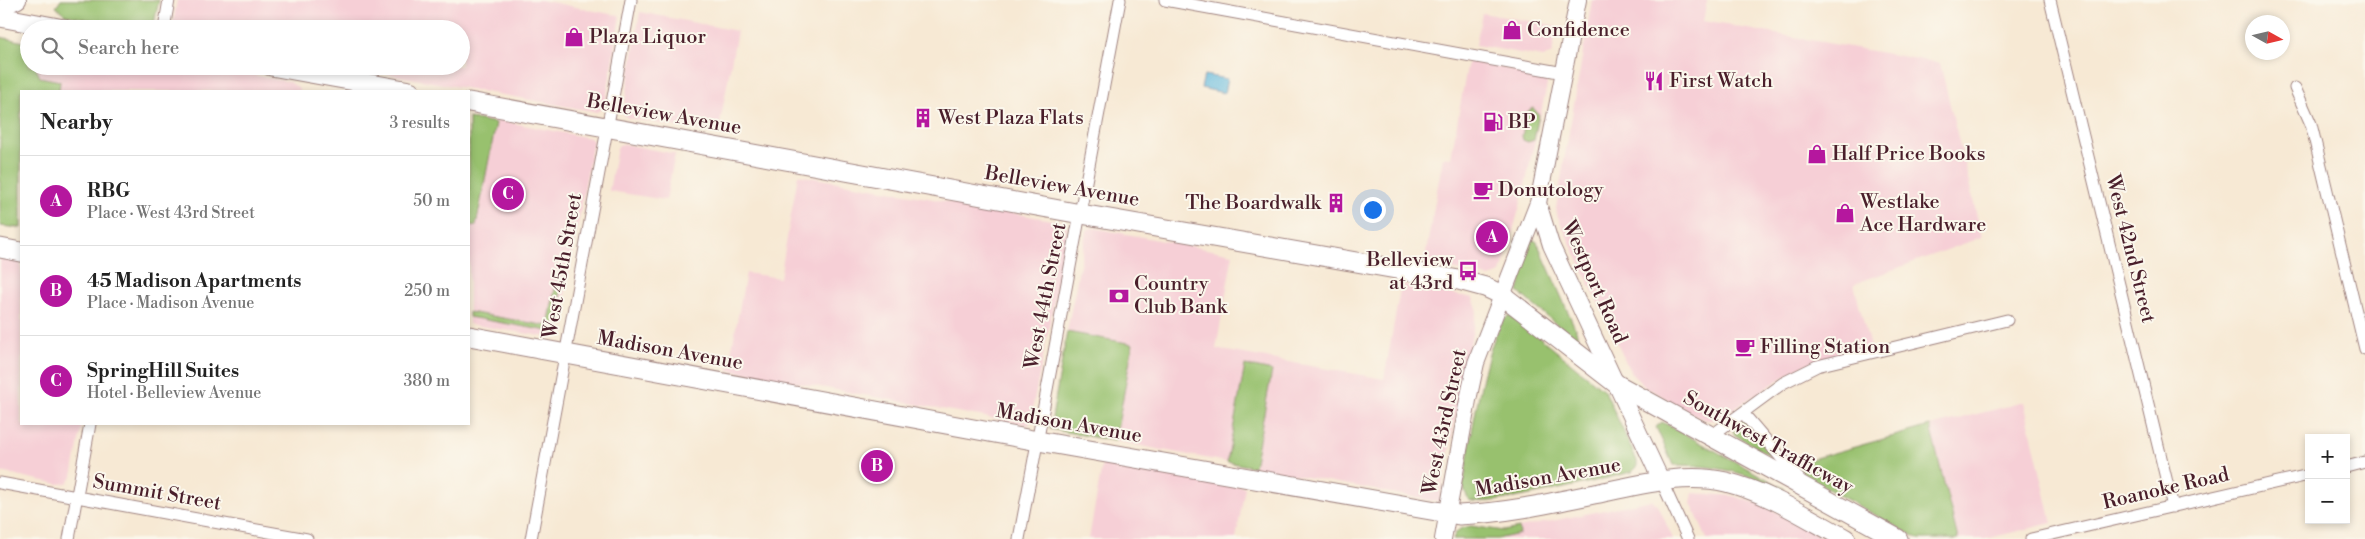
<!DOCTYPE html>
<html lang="en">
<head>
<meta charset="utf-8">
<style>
	:root { --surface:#fff; --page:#f2f2f2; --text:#222; --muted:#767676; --line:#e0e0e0; --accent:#b5179e }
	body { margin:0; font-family:"Libre Bodoni",serif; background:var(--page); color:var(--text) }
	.controls { position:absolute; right:15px; bottom:15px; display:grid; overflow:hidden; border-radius:0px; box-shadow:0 2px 8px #0003 }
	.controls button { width:45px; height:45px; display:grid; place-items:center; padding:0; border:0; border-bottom:1px solid var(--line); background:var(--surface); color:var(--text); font:25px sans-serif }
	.compass { position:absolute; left:2245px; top:15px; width:45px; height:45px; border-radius:50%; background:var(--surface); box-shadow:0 2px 8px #0003; rotate:98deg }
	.you { position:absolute; left:1372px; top:209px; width:18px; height:18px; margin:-12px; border:4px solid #fff; border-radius:50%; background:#1a73e8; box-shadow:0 0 0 8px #1a73e833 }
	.badge { display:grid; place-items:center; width:32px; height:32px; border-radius:50%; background:var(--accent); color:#fff; font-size:16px; font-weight:700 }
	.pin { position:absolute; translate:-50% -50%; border:2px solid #fff; box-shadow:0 1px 5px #0006 }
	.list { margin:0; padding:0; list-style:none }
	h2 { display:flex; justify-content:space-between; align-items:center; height:65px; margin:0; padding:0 20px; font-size:21px }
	h2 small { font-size:16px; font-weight:400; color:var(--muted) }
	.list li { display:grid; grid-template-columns:32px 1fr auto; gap:15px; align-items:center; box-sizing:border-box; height:90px; padding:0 20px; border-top:1px solid var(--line) }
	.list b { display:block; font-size:19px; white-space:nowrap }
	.list p { margin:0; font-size:16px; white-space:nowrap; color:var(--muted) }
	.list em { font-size:16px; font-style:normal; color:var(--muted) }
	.icon { flex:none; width:28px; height:28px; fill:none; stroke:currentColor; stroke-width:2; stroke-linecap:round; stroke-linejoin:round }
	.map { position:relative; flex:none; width:2365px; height:539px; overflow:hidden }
	.search { position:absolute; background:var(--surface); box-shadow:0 2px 8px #0003; left:20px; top:20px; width:450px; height:55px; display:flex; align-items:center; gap:12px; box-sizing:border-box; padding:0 18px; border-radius:28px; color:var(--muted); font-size:19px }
	.panel { position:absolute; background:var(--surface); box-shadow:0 2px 8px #0003; left:20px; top:90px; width:450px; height:335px; border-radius:0px }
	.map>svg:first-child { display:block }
</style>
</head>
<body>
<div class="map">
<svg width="2365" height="539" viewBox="0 0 2365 539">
	<rect width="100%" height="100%" fill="#fbf7ec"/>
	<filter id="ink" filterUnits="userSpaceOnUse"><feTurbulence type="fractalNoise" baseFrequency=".02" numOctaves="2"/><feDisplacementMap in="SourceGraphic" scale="10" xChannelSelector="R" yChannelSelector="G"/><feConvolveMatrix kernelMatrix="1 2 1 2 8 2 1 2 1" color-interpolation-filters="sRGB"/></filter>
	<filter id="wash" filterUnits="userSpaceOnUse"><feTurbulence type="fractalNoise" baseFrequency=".0096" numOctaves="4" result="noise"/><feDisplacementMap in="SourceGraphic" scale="20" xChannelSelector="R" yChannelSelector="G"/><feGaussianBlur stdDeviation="1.12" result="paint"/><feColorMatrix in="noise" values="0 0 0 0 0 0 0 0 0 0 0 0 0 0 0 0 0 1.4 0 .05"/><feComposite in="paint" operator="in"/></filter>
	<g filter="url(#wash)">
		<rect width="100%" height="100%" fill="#f7e9d4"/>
		<path fill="#f6cfd6" d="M177 0H541L620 16 605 106 597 112 343 66H461V29H172Z
			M1592 0H1707L1703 21 1940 63 1982 237 1854 284 1870 347 1822 358 1801 366 1715 420H1706L1700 418 1644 386 1631 373 1557 215 1556 208Z
			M640 12 737 31 718 134 628 118 623 114Z
			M1482 13 1557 26 1552 53 1543 57 1476 45Z
			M1468 61 1541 76 1546 78 1547 85 1523 195 1501 273 1489 277 1424 263 1443 157 1451 158Z
			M35 66H208L289 82 296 86 300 91H59L60 81 39 77Z
			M497 120 590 138 593 141 558 335 554 338 469 324V225L476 226Z
			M624 144 675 154 666 200 609 191 617 148 619 145Z
			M798 175 1063 222 1067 225V238L1029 425 728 370 746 273 780 278Z
			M1094 228 1233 254 1216 349 1384 379 1401 284 1473 298 1477 308 1439 502 1115 441 1132 344 1067 332 1086 233 1088 229Z
			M0 257 21 261V424H82L72 477 68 483 59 484 0 472Z
			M2024 402 2052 523 1985 539H1958L1930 426Z
			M1103 460 1245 487 1236 539H1089Z
			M1693 493 1733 496 1763 505 1825 539H1707L1691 503Z
			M1652 500 1658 505 1673 539H1497L1520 534 1519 528Z"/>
		<path fill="#98c16e" stroke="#71704c" d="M61 0H159L153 28 139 29 66 15 56 7Z
			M0 37 29 43V66H35L40 77 60 81 59 91H21V228L0 226Z
			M1533 108 1539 115 1534 140 1528 142 1523 140 1522 136 1527 112Z
			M469 118 496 123 476 226 469 225Z
			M1534 240 1537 242 1576 330 1578 337 1574 339 1518 292 1531 241Z
			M556 283 560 284V299L554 332 469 317V312L548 326Z
			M1510 316 1533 332 1605 391 1637 461V467L1632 472C1609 477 1480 511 1468 499L1463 486 1465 476C1469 451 1487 321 1510 316Z
			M1067 332 1133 344 1115 441 1050 429Z
			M1245 365 1272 371 1254 467 1227 462Z
			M1740 421H1744L1773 454V457L1735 435 1733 431Z
			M1662 422 1668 425 1785 489 1783 491C1747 472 1714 465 1673 465L1656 427Z
			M1930 426 1958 539H1919L1808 478 1794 464Z
			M1471 526 1504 531 1519 528 1520 534 1497 539H1453C1456 529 1461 528 1471 526Z"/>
		<path fill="#5fb7dc" stroke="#546b84" d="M1204 75 1227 79 1224 93 1201 88Z"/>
	</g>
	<g filter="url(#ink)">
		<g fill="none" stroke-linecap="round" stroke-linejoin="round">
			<defs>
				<path id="street" d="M1165 0 1564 73
					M2050 0 2173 507
					M164 29 169 0
					M2295 88 2311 124 2365 349
					M1743 413 1800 480
					M1711 436 1783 383 1817 366 2007 320
					M2346 467 2365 462
					M1661 480 1688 539
					M0 483 307 539
					M69 539 90 424
					M531 539 631 0
					M1019 539 1120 0
					M2031 539 2309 475"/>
				<path id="secondary" d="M1578 0 1538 203 1551 245 1661 480
					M0 8 18 0
					M1443 539 1468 400 1476 363 1538 203"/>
				<path id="primary" d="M0 17 64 29
					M271 66 410 91
					M469 102 1081 214 1459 280 1485 287 1502 295 1618 385 1898 539
					M0 248 21 252
					M469 336 1038 441 1459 515C1510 513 1560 501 1609 491 1647 483 1688 473 1726 482 1770 493 1807 518 1846 539"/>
			</defs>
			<use href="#street" stroke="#a08480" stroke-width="13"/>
			<use href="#secondary" stroke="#a08480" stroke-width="18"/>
			<use href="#primary" stroke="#a08480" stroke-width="21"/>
			<use href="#street" stroke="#fff" stroke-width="11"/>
			<use href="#secondary" stroke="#fff" stroke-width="16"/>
			<use href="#primary" stroke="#fff" stroke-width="19"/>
		</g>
	</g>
	<defs>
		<symbol id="shop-bare" viewBox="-9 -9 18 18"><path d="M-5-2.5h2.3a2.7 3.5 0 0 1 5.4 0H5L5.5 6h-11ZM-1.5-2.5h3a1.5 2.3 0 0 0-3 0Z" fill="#b5179e" stroke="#fbf7ec" stroke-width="2.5" paint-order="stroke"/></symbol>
		<symbol id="restaurant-bare" viewBox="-9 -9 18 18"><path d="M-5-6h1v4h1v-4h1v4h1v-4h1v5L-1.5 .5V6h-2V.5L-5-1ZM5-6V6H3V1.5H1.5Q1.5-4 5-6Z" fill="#b5179e" stroke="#fbf7ec" stroke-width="2.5" paint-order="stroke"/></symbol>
		<symbol id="building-bare" viewBox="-9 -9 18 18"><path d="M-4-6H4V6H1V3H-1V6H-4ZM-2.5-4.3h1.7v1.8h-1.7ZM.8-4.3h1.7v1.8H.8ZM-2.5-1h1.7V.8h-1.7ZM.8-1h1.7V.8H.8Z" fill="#b5179e" stroke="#fbf7ec" stroke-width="2.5" paint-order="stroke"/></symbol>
		<symbol id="fuel-bare" viewBox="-9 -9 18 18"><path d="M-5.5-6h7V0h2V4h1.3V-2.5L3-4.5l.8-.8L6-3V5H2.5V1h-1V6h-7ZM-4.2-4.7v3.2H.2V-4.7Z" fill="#b5179e" stroke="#fbf7ec" stroke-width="2.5" paint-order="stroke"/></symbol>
		<symbol id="cafe-bare" viewBox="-9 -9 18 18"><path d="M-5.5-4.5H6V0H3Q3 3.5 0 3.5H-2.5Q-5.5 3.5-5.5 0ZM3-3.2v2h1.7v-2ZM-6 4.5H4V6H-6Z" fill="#b5179e" stroke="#fbf7ec" stroke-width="2.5" paint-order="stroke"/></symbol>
		<symbol id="bus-bare" viewBox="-9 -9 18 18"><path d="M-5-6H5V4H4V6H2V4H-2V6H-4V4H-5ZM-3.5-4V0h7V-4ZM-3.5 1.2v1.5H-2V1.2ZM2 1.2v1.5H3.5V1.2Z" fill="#b5179e" stroke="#fbf7ec" stroke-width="2.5" paint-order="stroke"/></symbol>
		<symbol id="bank-bare" viewBox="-9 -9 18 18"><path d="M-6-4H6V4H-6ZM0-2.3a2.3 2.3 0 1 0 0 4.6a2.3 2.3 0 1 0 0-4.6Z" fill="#b5179e" stroke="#fbf7ec" stroke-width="2.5" paint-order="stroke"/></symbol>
	</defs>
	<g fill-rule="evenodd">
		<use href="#shop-bare" x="1498" y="16" width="28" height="28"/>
		<use href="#shop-bare" x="560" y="23" width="28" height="28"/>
		<use href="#restaurant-bare" x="1640" y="67" width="28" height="28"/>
		<use href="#building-bare" x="909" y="104" width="28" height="28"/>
		<use href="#fuel-bare" x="1479" y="108" width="28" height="28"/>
		<use href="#shop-bare" x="1803" y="140" width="28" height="28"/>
		<use href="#cafe-bare" x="1469" y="176" width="28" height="28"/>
		<use href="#building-bare" x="1322" y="189" width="28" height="28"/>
		<use href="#shop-bare" x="1831" y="199" width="28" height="28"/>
		<use href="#bus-bare" x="1454" y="257" width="28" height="28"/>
		<use href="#bank-bare" x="1105" y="282" width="28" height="28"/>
		<use href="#cafe-bare" x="1731" y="333" width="28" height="28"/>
	</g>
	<g text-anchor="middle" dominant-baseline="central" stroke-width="4" stroke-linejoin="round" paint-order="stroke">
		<g font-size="20" fill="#4a1f2b" stroke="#fbf7ec" text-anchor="start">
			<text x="1527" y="30">Confidence</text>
			<text x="589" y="37">Plaza Liquor</text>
			<text x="1669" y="81">First Watch</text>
			<text x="938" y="118">West Plaza Flats</text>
			<text x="1508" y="122">BP</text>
			<text x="1832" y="154">Half Price Books</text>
			<text x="1498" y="190">Donutology</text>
			<text x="1860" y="202">Westlake<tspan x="1860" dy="23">Ace Hardware</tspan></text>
			<text x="1321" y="203" text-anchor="end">The Boardwalk</text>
			<text x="1453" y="260" text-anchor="end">Belleview<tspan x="1453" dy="23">at 43rd</tspan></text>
			<text x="1134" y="284">Country<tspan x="1134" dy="23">Club Bank</tspan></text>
			<text x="1760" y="347">Filling Station</text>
		</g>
		<g font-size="20" fill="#4a1f2b" stroke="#fbf7ec">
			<text transform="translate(664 115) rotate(10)">Belleview Avenue</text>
			<text transform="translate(1062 187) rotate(10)">Belleview Avenue</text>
			<text transform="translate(2130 249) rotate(76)">West 42nd Street</text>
			<text transform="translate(563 266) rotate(-80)">West 45th Street</text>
			<text transform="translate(1594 282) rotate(66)">Westport Road</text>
			<text transform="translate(1046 296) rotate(-79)">West 44th Street</text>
			<text transform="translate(670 351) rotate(10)">Madison Avenue</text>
			<text transform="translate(1445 422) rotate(-78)">West 43rd Street</text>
			<text transform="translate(1069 424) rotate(10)">Madison Avenue</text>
			<text transform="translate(1768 443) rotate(29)">Southwest Trafficway</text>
			<text transform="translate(1548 478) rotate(-10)">Madison Avenue</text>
			<text transform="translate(2166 489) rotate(-13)">Roanoke Road</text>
			<text transform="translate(157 493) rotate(10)">Summit Street</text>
		</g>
	</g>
</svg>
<div class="controls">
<button>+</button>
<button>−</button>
</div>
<svg class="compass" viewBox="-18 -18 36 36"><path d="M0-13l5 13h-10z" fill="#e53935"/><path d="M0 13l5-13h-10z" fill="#767676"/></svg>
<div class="you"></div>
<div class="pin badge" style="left:1492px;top:237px">A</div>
<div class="pin badge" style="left:877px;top:466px">B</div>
<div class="pin badge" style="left:508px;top:194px">C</div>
<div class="search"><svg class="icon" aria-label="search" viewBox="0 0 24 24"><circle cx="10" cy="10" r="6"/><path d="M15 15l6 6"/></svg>Search here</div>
<section class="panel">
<h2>Nearby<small>3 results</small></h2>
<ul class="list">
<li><span class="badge">A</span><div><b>RBG</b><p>Place · West 43rd Street</p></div><em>50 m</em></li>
<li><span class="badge">B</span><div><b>45 Madison Apartments</b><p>Place · Madison Avenue</p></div><em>250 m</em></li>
<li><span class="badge">C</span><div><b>SpringHill Suites</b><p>Hotel · Belleview Avenue</p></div><em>380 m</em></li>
</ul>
</section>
</div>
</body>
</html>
